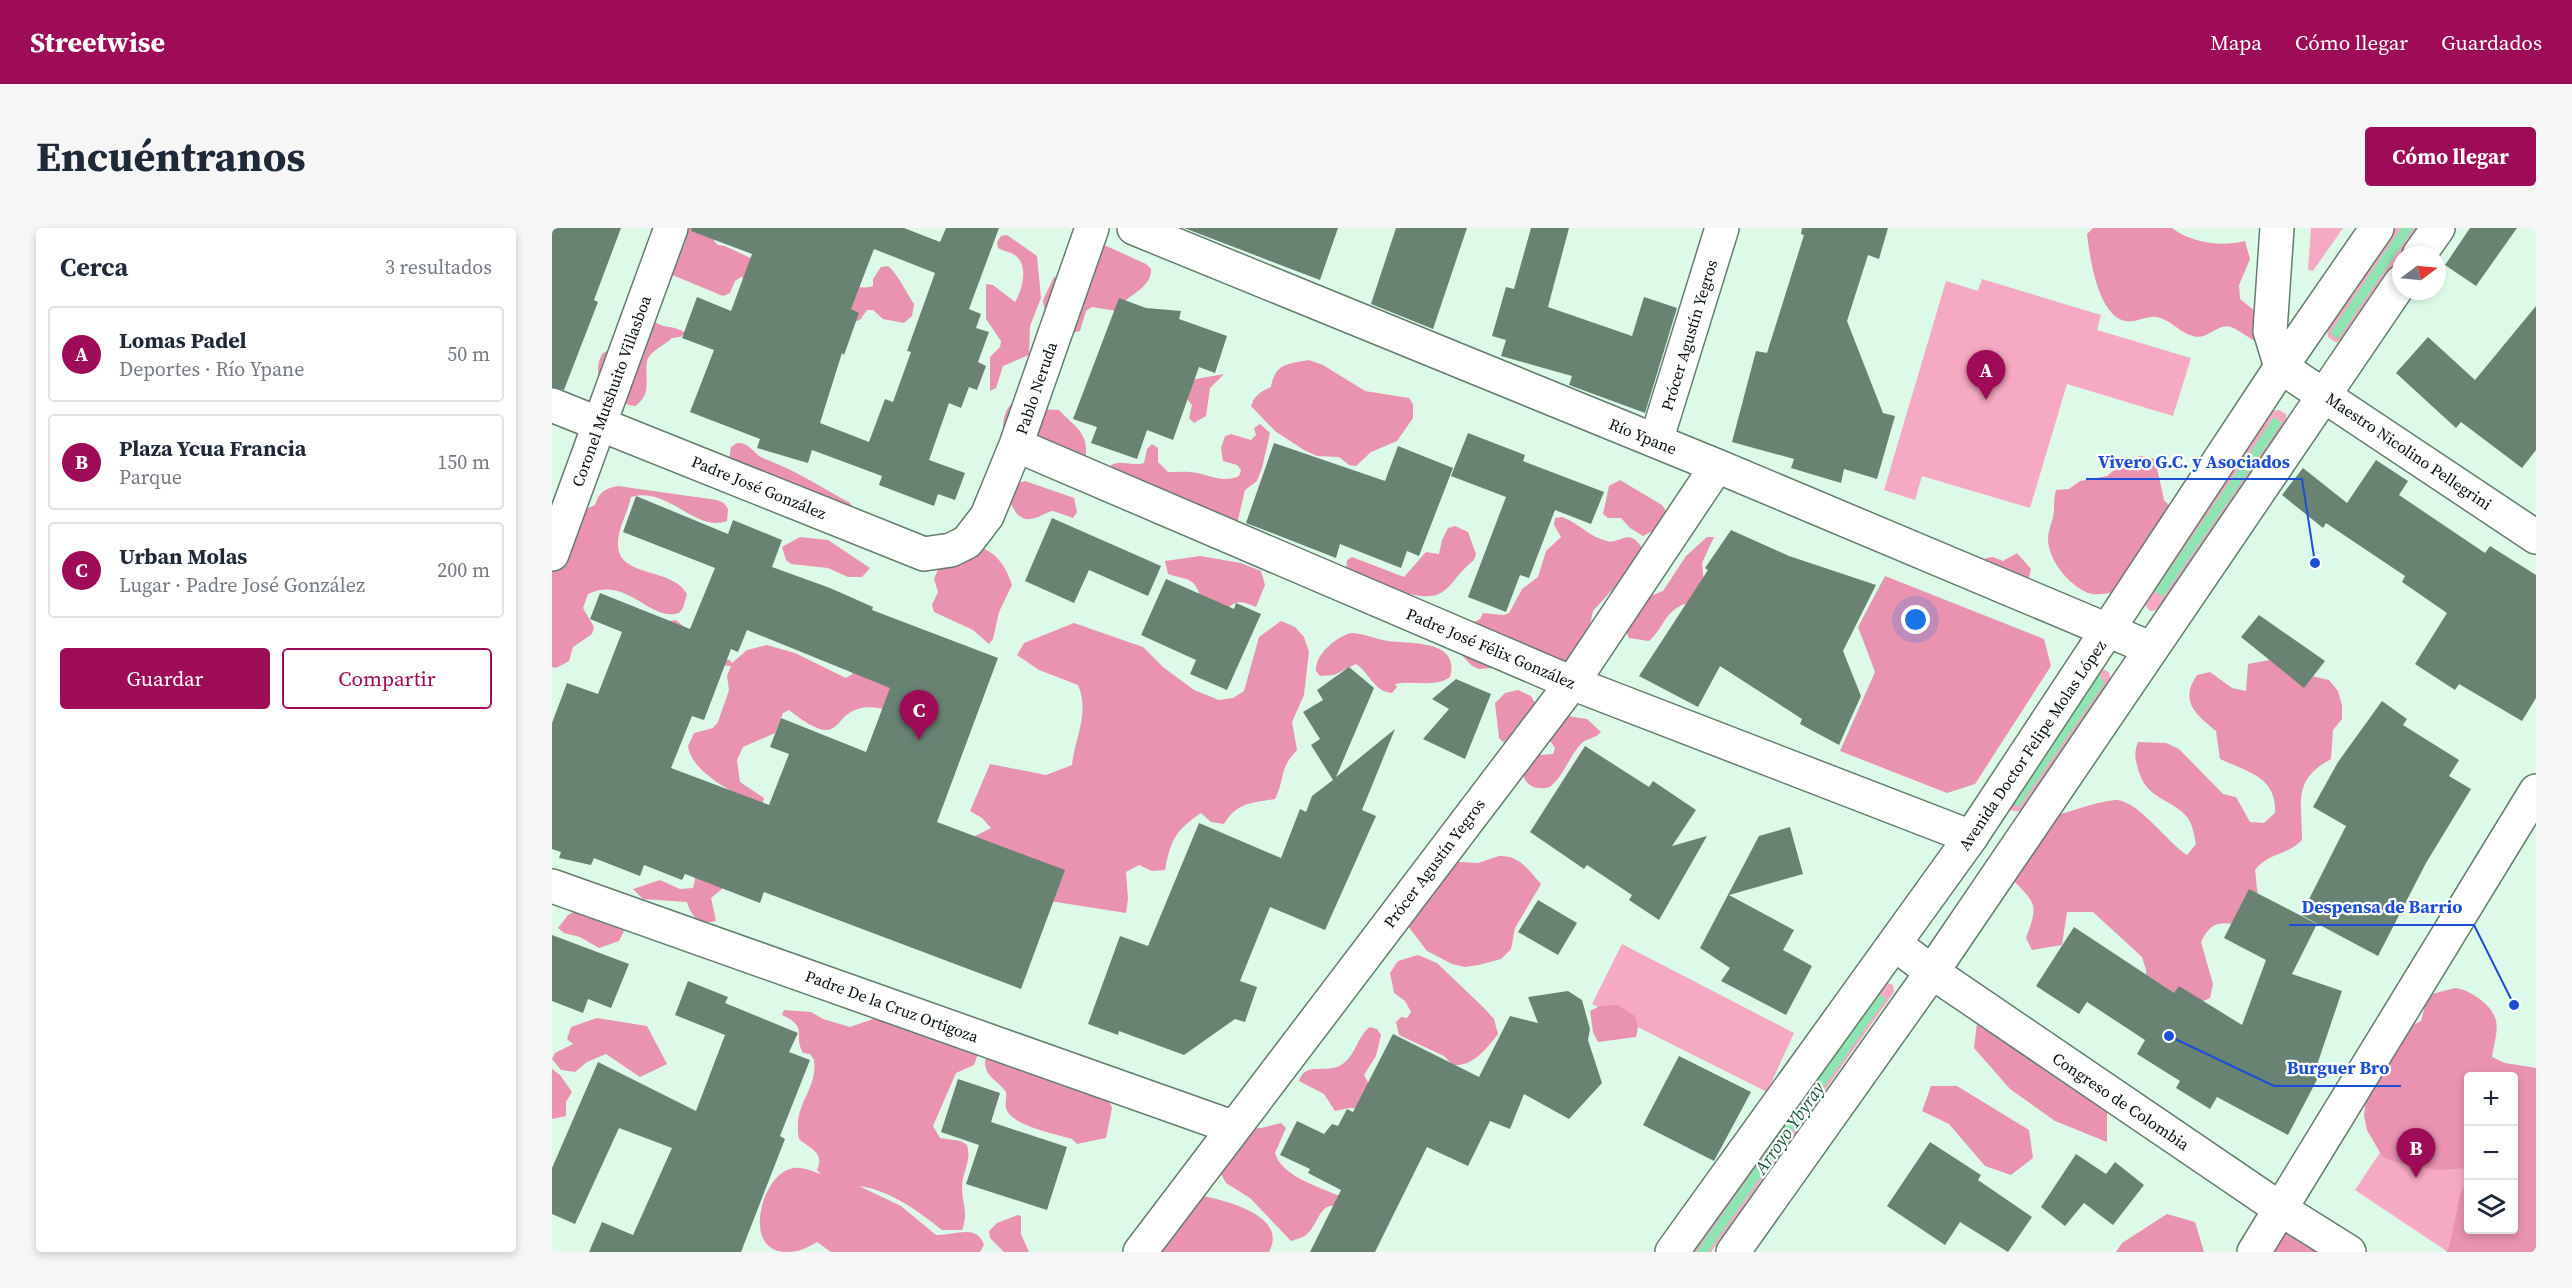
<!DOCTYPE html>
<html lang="es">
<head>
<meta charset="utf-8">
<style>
	:root { --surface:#fff; --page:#f6f6f7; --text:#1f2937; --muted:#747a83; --line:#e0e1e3; --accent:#9e0c57 }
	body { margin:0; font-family:"Source Serif 4",serif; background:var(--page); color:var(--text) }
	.controls { position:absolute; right:18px; bottom:18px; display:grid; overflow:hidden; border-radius:6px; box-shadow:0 3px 9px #0003 }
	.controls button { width:54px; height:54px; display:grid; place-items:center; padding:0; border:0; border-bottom:2px solid var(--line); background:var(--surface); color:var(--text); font:30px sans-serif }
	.compass { position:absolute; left:1840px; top:18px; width:54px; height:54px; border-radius:50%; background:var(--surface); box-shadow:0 3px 9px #0003; rotate:74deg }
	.you { position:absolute; left:1364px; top:392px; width:21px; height:21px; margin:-15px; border:4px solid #fff; border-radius:50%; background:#1a73e8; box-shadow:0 0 0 9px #1a73e833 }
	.badge { display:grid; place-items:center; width:39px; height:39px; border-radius:50%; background:var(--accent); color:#fff; font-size:20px; font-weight:700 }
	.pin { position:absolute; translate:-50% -50px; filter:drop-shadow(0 2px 3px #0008) }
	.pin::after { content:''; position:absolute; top:32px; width:21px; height:18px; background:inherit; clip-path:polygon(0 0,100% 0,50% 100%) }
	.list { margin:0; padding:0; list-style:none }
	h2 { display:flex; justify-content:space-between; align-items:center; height:78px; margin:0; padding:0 24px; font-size:26px }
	h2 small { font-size:20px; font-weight:400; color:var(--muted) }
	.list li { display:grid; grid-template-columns:39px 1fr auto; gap:18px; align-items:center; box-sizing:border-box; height:96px; margin:0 12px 12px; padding:0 12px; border:2px solid var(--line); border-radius:6px }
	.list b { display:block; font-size:22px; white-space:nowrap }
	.list p { margin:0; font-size:20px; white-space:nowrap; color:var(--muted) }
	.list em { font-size:20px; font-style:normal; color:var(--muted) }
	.actions { display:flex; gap:12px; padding:18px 24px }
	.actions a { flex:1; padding:14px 0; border:2px solid var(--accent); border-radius:6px; text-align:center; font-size:21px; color:var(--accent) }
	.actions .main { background:var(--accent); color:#fff }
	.icon { flex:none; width:33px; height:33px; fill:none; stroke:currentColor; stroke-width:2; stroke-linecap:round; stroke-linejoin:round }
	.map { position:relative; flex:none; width:1984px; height:1024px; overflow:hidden; border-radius:6px }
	header { display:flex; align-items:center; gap:36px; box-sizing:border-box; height:84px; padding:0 30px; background:var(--accent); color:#fff }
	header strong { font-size:28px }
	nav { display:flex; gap:33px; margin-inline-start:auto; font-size:21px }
	.intro { display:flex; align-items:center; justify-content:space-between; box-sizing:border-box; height:144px; padding:0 36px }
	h1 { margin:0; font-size:42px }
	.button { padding:15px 27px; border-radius:6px; background:var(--accent); color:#fff; font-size:21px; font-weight:700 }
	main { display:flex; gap:36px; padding:0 36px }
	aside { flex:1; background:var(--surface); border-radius:6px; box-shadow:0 3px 9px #0003 }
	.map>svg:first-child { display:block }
</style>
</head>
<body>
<header>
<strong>Streetwise</strong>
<nav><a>Mapa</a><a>Cómo llegar</a><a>Guardados</a></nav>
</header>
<div class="intro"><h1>Encuéntranos</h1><a class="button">Cómo llegar</a></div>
<main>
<aside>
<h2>Cerca<small>3 resultados</small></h2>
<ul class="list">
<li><span class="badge">A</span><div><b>Lomas Padel</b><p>Deportes · Río Ypane</p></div><em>50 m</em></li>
<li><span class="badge">B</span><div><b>Plaza Ycua Francia</b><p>Parque</p></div><em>150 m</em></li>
<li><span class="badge">C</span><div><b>Urban Molas</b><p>Lugar · Padre José González</p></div><em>200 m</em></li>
</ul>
<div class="actions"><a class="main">Guardar</a><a>Compartir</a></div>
</aside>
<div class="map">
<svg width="1984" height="1024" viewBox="0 0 1984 1024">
	<rect width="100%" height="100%" fill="#ddfae8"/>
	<path fill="#f5a9c2" d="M1759 0H1791L1761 43 1756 42Z
		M1844 0H1868L1791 113 1783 114 1776 109 1775 101Z
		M1430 51 1549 87 1545 102 1639 130 1621 188 1515 156 1478 280 1370 248 1363 272 1332 262 1394 53 1426 63Z
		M1727 182 1734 186 1735 195 1608 382 1598 383 1592 376 1720 183Z
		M1548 440 1557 444 1559 453 1469 584 1456 582Z
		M1070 716 1242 805 1215 864 1040 776Z
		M1331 753 1341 757 1342 764 1159 1024H1137Z
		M1873 857 1916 937V1002H1962L1984 1024H1896L1803 962Z"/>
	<path fill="#e993b0" d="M126 0H163L162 13 166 17 173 18 203 32 196 52 189 49 183 53 178 65 171 68 118 46 115 27 133 16Z
		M1541 0H1620C1639 15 1670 19 1693 13L1698 31 1687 57 1688 71 1709 88 1711 101 1703 113C1695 109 1687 102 1679 99 1665 94 1656 113 1641 108 1628 105 1619 92 1605 89 1595 87 1584 95 1573 93 1546 87 1538 31 1535 6Z
		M455 7 485 28 489 70 478 98 477 127 451 138 444 160 438 163V129L448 119 449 113 434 91V56L441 57 463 74C470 63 477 38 464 28 459 23 452 24 446 20L445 14 449 8Z
		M550 16 594 36 599 41C600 61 574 67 564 83L540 79 534 83 528 103 520 105 494 85 492 79 491 72 502 49 509 47Z
		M336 38C346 46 355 66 362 76L360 88 352 95 331 91 321 82H315L308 92 301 94 261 44C279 50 303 64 321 58V51L329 39Z
		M102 93C111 101 124 97 133 105L128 109 120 110C113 117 97 124 95 133 92 150 101 166 83 178 58 174 37 151 50 126Z
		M757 132 771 137 813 163 857 170 861 176V190L845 213 819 224 804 238 797 237 787 229 765 228 752 222 723 203 699 178C703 167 708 164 719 159 723 135 736 136 757 132Z
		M672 146 658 160 654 188 642 195 637 190 640 177 635 171 633 153Z
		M459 176 466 180 507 182C524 200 538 205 533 232L454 218C450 203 449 188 459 176Z
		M708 196 718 205 710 240 705 253 693 262 685 296 560 245 559 237C571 231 580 239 592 235L595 221 600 216 606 220V234L616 244C626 244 636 243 645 245 659 248 672 255 687 248L689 242 685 237 671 233 669 220 673 208 679 206 699 212 704 207 702 200Z
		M185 215C198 214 202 227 213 231 243 242 269 259 298 275L302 281 177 232 179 219Z
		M1589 228 1603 231 1612 272 1622 282 1564 364C1556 365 1544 368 1536 365 1517 357 1497 333 1496 312 1496 303 1499 297 1501 289 1503 281 1501 273 1504 262L1517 261 1528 253 1555 248 1576 231Z
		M1068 252 1110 277 1114 283 1110 298 1091 308 1078 300 1069 290H1056L1051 286 1057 258Z
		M473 253 522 270 525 284 521 290 501 283C494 284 490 288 483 290 465 296 459 277 455 264L460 257Z
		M66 258 165 272 172 275 176 281 175 293C144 305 116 258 79 269 76 285 65 301 66 318 68 350 120 339 135 366L131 380 127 385C97 394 75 347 36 366L31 380 42 399 40 406 21 419 17 433 4 440 0 439V325L25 285 43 277C48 263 52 261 66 258Z
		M1010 289C1027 295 1037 309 1055 313 1065 316 1072 305 1082 311 1088 315 1090 320 1092 327L1041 383 1036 405 1017 435 927 441 920 438 906 423 909 390 922 394 928 391 931 385 952 387 957 385 970 361 986 349 994 323 1009 309 1002 297 1003 290Z
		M903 298 916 304 924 326 922 332C896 352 898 376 858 366L859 374 794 347 795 332 800 329 852 349 874 324 887 326 890 312 896 300Z
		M248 309 276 312 318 340 310 349H296L276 340 239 336 234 332 230 319Z
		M1155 309H1162L1150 335 1152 356 1137 375C1113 380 1111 402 1097 413L1077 410 1074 403 1078 376 1111 363 1134 328Z
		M426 318C445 325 454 338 460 357L447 384 441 411 437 416 421 402 382 384 380 377 386 364 382 351 388 337Z
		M1465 325 1479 341 1475 358 1430 335 1434 330 1441 329 1451 333Z
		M648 328 689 335 709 343 713 357 704 379C693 374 685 371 676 380L650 373C642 348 638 353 616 346L613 333Z
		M1333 348 1492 411 1499 438 1423 556 1395 565 1288 523 1323 444 1306 399Z
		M124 392 171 432H178L180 435 195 422 215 417 243 425 294 450 300 446 305 434 341 428V483C325 479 310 476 296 486 289 490 284 503 274 502 263 502 246 489 237 482L231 485 223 505 191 519 185 532 188 554 212 570 210 578C188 569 139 545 136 518L142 505 161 500 166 494 177 462 175 448 179 438 167 437 117 393Z
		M729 393 743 399 752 409 757 424 752 467 740 494 745 522C726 542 734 549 723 571 700 575 685 574 672 596L659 594 649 585C623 603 619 611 613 642L600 643 587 637 574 644 576 671 574 685 414 660 419 610 439 600 430 590 418 583 438 536 494 547 520 537C523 509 538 485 526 457L487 442 465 427 472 415 522 395 591 419 611 439 642 462 667 472 681 470 692 463 707 409Z
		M799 405C811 405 823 411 836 413 857 416 909 411 898 449 883 460 861 452 843 456L845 459 840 465C822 464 817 444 804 436L782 447 768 448 764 443C763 426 784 409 799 405Z
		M1723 431 1750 446 1777 452 1786 463 1790 477V491L1781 502 1779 531C1740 552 1750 574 1750 612 1733 629 1717 624 1703 642L1706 670 1696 698C1671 695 1661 689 1649 714L1661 756 1658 770 1645 776 1595 755 1594 742 1590 729 1541 684H1515L1510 717 1480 722 1474 710C1487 675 1484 676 1459 650L1496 589C1517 585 1541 574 1563 572 1584 570 1617 616 1635 627L1644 616C1642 607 1641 597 1635 589 1618 569 1595 573 1586 541 1583 530 1582 525 1586 514L1614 515 1627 521 1671 566 1684 569 1698 594 1712 595 1723 585C1725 549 1696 544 1668 531L1664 503C1644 486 1627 474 1645 447L1658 444 1680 460 1694 463 1696 436Z
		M966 462 979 468 986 480 966 511 951 514 947 510 943 475 953 465Z
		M1015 488 1035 491 1049 504C1043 511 1034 510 1029 516 1016 530 1013 546 998 559 975 565 966 548 972 528L1001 526 1003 520 991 503Z
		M947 628C968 627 976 642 989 656L963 700 959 721 949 731 927 737 913 739 900 736 875 723 853 694 892 633 926 635Z
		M144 647 171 653 170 661 159 670 164 693C147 698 139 688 135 674L91 671 81 661 108 652 128 661 141 660Z
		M32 678 70 693 72 703 67 713 47 720 28 709 12 705 6 700 16 687Z
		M866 727 885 735 932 780 942 791 946 806C935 820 921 839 901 837L892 828 847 807 844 794 849 789 855 790 859 784 853 773 842 765 838 745 846 733Z
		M1903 760C1915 762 1919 765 1929 772 1952 791 1944 803 1940 829L1953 835 1984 840V1024H1894L1897 1020 1909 963 1916 954V1002H1962V848H1916V944V940L1887 942 1843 934 1830 928 1815 902 1812 888 1815 860 1840 808 1869 793 1876 767Z
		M1066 777 1083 788 1086 799 1084 809 1046 814 1041 804 1038 783 1048 778Z
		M232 782 259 784 271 791 298 799 324 790 427 823 422 837 404 845 381 898 388 910 409 913 415 917C420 934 410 944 410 959 410 977 417 983 410 1002H390C366 983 338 962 307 958L349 978 384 1007C401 1008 425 995 432 1017L428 1024H279L265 1014C255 1020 247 1024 235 1024 189 1024 209 949 238 941 249 937 259 943 269 946L265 942C273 924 258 921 247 911 240 875 266 863 262 832L258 826 251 825C240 806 258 800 230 787Z
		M45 790 95 798 115 836 88 849 54 826 35 834 23 844 9 842 0 831 3 825 21 816 15 811 19 799Z
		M1425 794 1555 874V914L1503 893 1458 861 1422 820Z
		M818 799 825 801 829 807 824 828 812 847 819 860 810 881 797 880 783 883 772 866 747 853C753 833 775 846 789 837 804 828 805 808 818 799Z
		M438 827 551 857 560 880 554 910 525 916 520 911C504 906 463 898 455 883 452 877 455 870 454 864 446 852 432 849 433 832Z
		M0 841 8 847 20 864 14 874V888L0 891Z
		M1379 858H1405L1477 902 1481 930 1459 947 1433 938 1397 896 1370 883Z
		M729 895 734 900 723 925C731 951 773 960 796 972L785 978C767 974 766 998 754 1007 750 1010 744 1011 739 1013L698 970 674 955 663 936 680 902 709 900Z
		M642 966C666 971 738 985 717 1024H584Z
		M1615 986 1643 994 1652 1024H1564L1570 1015Z
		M466 987 469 988V1006L477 1024H452L438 1010 437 1003 445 995Z
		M1753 998 1773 1024H1700L1713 1009Z"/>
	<path fill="#8ee4b3" d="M1849 0H1862L1786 111 1778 105Z
		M1722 189 1730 195 1611 369 1603 363Z
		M1548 446 1552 456 1467 579 1459 574Z
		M1327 765 1334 771 1156 1024H1144Z"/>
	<path fill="#698373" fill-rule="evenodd" d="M0 0H69L42 72 46 74 12 162 0 159Z
		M139 0H352L388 14 394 0H447L417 81 429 86 424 100 437 104 426 134 434 138 425 162 417 159 409 180 397 175 377 232 413 245 403 272 386 266 382 278 327 257 330 248 260 222 256 235 205 220 208 211 138 184 162 122 130 110 145 69 179 83 200 26 139 3ZM322 21 383 45 355 123 359 124 341 174 333 171 317 214 268 195 290 125 292 127 307 85 299 81Z
		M632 0H786L768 52Z
		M844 0H915L881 101 819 76Z
		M979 0H1017L996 79 1080 108 1092 69 1125 80 1093 185 1017 157 1020 148 949 128 954 112 940 108 954 59 962 61Z
		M1250 0H1336L1327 31 1316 27 1295 93 1331 185 1343 188 1325 251 1292 241 1289 255 1239 240 1242 231 1180 214 1204 123 1215 125 1252 7 1249 6Z
		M1918 0H1965L1924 58 1893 37Z
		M567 70 594 80 629 83 627 91 675 108 663 145 647 139 621 212 595 202 585 231 539 215 545 199 521 191Z
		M1984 78V222L1970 240 1909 194 1904 200 1844 145 1876 109 1923 152Z
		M916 205 973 227 971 233 1052 264 1039 296 1003 282 977 350 968 347 954 384 916 369 954 269 899 248Z
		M722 215 833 253 846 218 901 240 867 328 855 323 849 340 788 316 784 330 694 295Z
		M1824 232 1856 253 1847 267 1933 325 1938 318 1984 347V470L1970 493 1907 456 1903 462 1863 436 1895 385 1850 354 1853 348 1774 295 1771 300 1730 267 1751 240 1795 275Z
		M84 268 176 306 181 292 230 312 220 339 278 360 321 379 320 382 446 430 385 594 513 642 469 761 212 664 208 675 133 646 130 652 92 637 88 648 42 630 39 637 7 630 9 624 0 621V495L15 455 46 466 70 404 38 391 48 365 138 401 163 340 71 304ZM195 402 338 460 314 524 229 490 218 519 237 526 217 577 119 540 140 488 152 492 179 421 186 424Z
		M500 290 609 338 596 368 537 342 522 375 473 353Z
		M1179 302 1237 328 1324 357 1291 423 1309 468 1287 517 1248 496 1250 491 1168 438 1146 479 1087 448 1156 342 1153 340Z
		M614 351 682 381 684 375 709 386 675 462 638 446 644 432 589 407Z
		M1707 387 1773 433 1752 460 1689 409Z
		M797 439 822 460 784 549 843 501 810 582 824 588 773 702 718 679 688 753 705 759 693 794 683 791 632 827 567 803 566 807 536 796 568 708 596 718 647 595 729 630 748 581 754 584 760 568 781 552 759 517 768 511 751 484 771 472 765 462Z
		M904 451 939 466 913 531 871 511 897 481 880 471Z
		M1830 473 1855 491 1851 497 1907 532 1897 548 1919 561 1874 635 1826 728 1749 687 1794 598 1761 579 1786 534Z
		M1033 518 1097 559 1101 553 1144 582 1120 618 1155 608 1107 692 1077 672 1080 667 1035 637 1032 641 978 604Z
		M1238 599 1251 646 1177 667 1242 702 1231 722 1260 738 1234 787 1169 753 1178 740 1148 720 1207 608Z
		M1697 661 1765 696 1740 746 1790 763 1763 843 1768 846 1736 907 1665 869 1658 881 1624 860 1628 853 1585 826 1593 812 1535 774 1527 786 1484 758 1522 699 1622 765 1627 758 1690 797 1714 732 1672 710Z
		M986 672 1025 695 1006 727 966 704Z
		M0 707 77 736 59 780 36 771 31 785 0 773Z
		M136 753 176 769 173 775 246 805 237 824 258 832 228 908 233 911 189 1024H37L50 994 81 1007 120 920 67 900 23 996 0 986V940L46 834 144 883 173 807 123 787Z
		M1016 763 1030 772 1038 801 1036 812 1050 855 1017 891 972 866 958 901 938 893 916 938 875 919 823 1024H758L789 962 756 945 758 941 728 927 745 893 772 906 780 896 786 898 795 881 801 884 841 806 927 849 958 788 986 795 976 769Z
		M1127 828 1199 864 1162 933 1091 897Z
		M406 851 448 865 439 894 515 919 495 982 414 956 427 917 389 904Z
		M1378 914 1429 947 1426 952 1480 989 1456 1024 1408 994 1393 1017 1335 978Z
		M1524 926 1554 946 1563 934 1592 957 1561 997 1532 975 1513 998 1489 979Z"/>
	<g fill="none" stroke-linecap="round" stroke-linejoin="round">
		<defs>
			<path id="street" d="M582 0 1165 238 1598 420
				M1725 0 1718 103 1729 139 1984 309
				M0 177 372 326 399 322 415 314 435 288 464 217 540 0
				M1104 213 1170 0
				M464 217 1020 455 1419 609
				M0 326 119 0
				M0 658 680 899
				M1344 717 1380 744 1730 982 1797 1024
				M588 1024 1020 455 1165 238
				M1702 1024 1984 563"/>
			<path id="secondary" d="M1867 27 1886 0
				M1120 1024 1419 609 1729 139 1825 0
				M1181 1024 1380 744 1849 54"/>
		</defs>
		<use href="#street" stroke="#647d6d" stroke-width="36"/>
		<use href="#secondary" stroke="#647d6d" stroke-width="36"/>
		<use href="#street" stroke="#fff" stroke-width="33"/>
		<use href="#secondary" stroke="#fff" stroke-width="33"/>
	</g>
	<g text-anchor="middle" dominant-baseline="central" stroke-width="4.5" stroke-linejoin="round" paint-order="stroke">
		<g font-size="16" fill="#07110b" stroke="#fff">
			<text transform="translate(1137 107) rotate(-73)">Prócer Agustín Yegros</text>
			<text transform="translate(484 160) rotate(-71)">Pablo Neruda</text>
			<text transform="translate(59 163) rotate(-70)">Coronel Mutshuito Villasboa</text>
			<text transform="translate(1091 208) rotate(22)">Río Ypane</text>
			<text transform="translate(1857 223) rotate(34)">Maestro Nicolino Pellegrini</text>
			<text transform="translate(207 259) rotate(22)">Padre José González</text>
			<text transform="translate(939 420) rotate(23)">Padre José Félix González</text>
			<text transform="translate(1480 517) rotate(-56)">Avenida Doctor Felipe Molas López</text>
			<text transform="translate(882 635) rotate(-53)">Prócer Agustín Yegros</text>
			<text transform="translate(340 778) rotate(20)">Padre De la Cruz Ortigoza</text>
			<text transform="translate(1569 873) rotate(34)">Congreso de Colombia</text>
		</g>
		<g font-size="18" font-style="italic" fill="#155637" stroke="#fff">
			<text transform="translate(1237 900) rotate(-55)">Arroyo Ybyray</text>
		</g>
	</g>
	<path fill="none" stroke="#1d4ed8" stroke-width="2" d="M1763 335L1750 251H1534M1962 777L1922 697H1737M1617 808L1722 858H1849"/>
	<g fill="#1d4ed8" stroke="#fff" stroke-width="2">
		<circle cx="1763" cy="335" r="6"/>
		<circle cx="1962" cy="777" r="6"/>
		<circle cx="1617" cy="808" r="6"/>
	</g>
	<g font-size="18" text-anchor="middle" font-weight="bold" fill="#1d4ed8" stroke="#fff" stroke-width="4.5" stroke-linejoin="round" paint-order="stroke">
		<text x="1642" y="240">Vivero G.C. y Asociados</text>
		<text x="1830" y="685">Despensa de Barrio</text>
		<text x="1786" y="846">Burguer Bro</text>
	</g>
</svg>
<div class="controls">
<button>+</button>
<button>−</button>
<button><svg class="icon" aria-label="layers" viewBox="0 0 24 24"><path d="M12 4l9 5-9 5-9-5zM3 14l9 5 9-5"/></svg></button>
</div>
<svg class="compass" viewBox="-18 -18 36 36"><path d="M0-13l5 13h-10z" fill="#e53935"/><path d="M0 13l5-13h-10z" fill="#747a83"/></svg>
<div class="you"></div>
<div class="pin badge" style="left:1434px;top:172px">A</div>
<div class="pin badge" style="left:1864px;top:950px">B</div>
<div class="pin badge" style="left:367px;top:512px">C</div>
</div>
</main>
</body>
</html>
